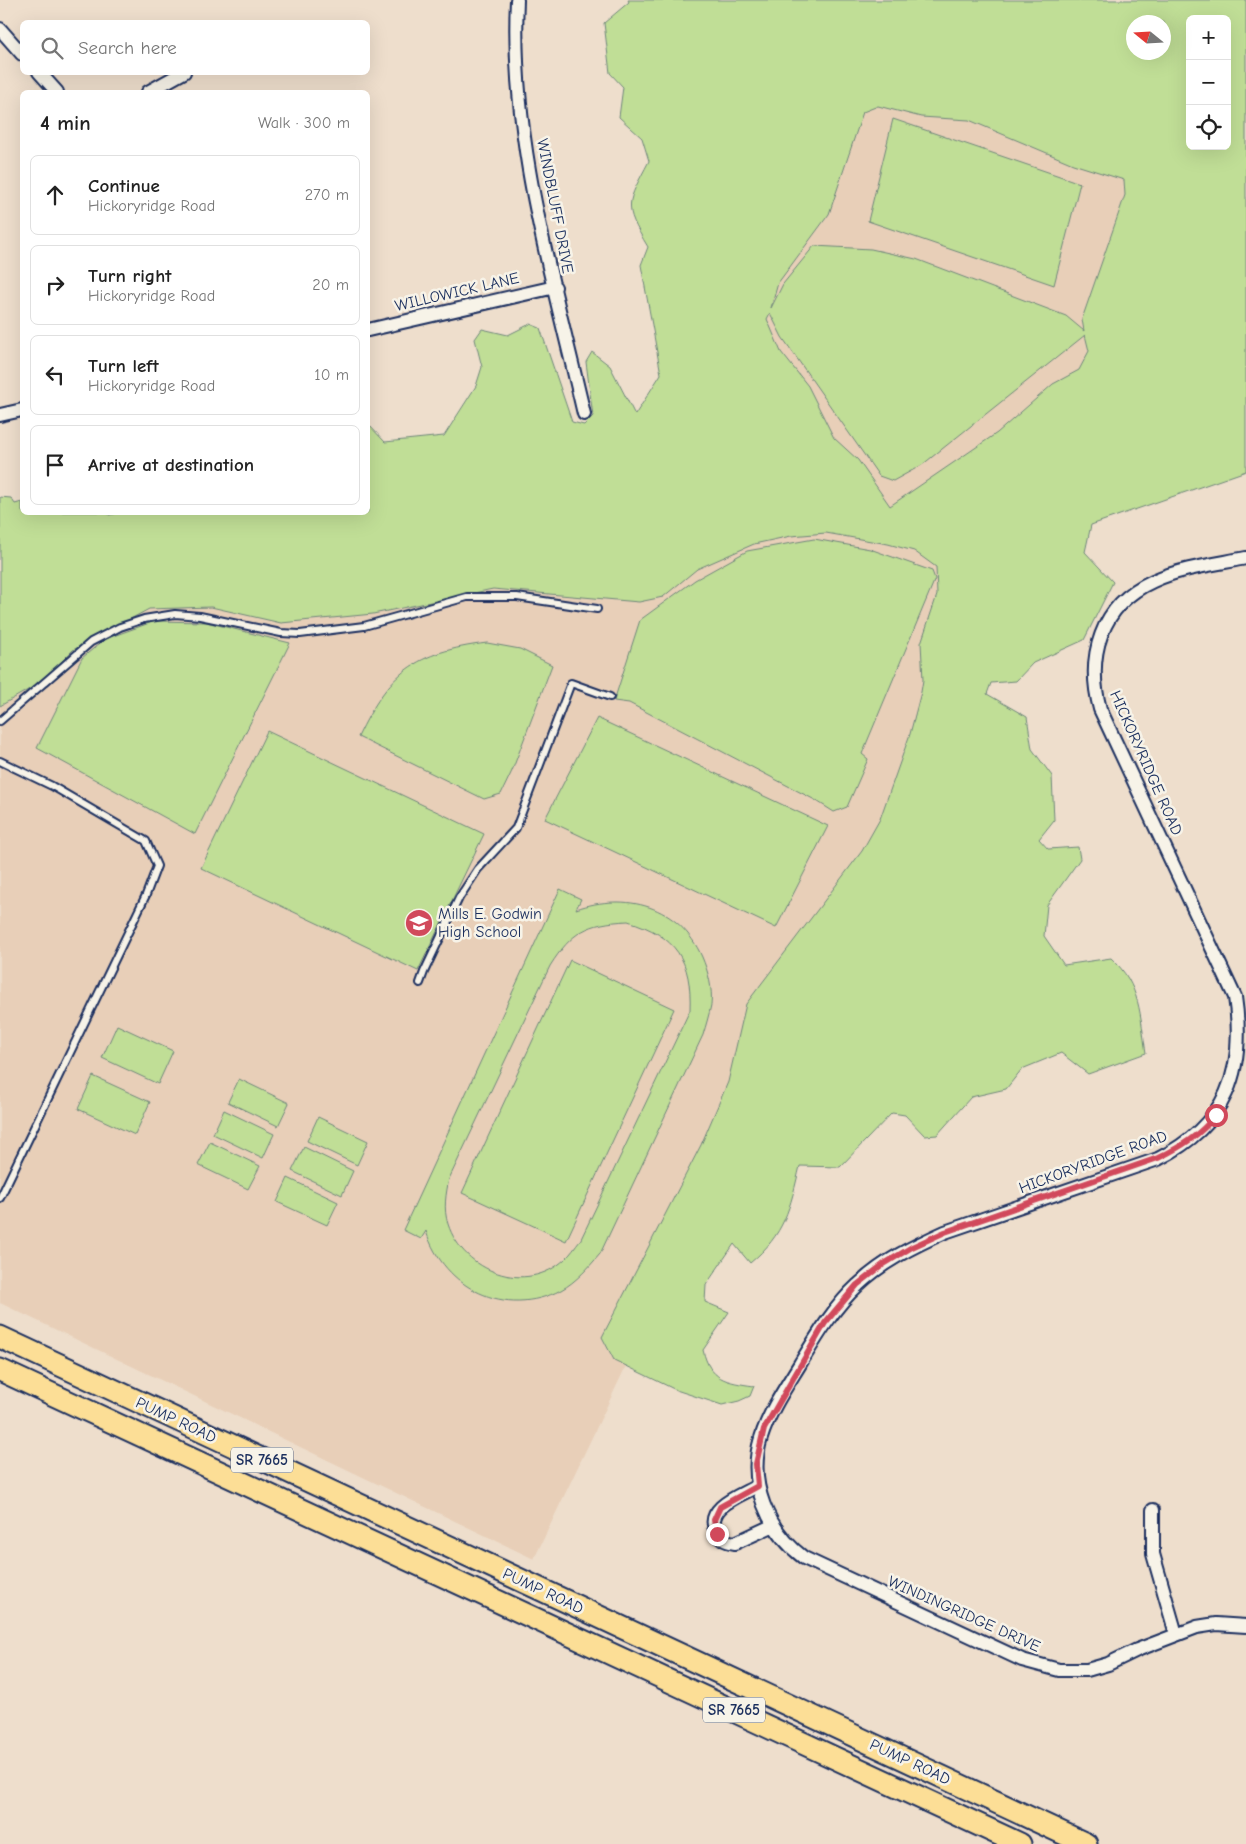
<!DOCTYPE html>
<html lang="en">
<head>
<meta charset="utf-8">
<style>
	:root { --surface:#fff; --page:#f2f2f2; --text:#222; --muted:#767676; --line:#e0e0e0 }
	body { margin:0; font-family:"Comic Neue",sans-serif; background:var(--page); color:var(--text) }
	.controls { position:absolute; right:15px; top:15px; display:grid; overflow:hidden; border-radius:8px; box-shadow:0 5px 20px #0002 }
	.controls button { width:45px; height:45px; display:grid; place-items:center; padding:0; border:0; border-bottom:1px solid var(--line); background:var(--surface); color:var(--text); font:25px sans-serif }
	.compass { position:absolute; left:1126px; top:15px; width:45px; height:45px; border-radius:50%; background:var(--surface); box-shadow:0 5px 20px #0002; rotate:288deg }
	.stop { position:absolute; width:15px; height:15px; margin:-11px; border:4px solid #d1495b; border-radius:50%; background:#fff }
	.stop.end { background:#d1495b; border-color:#fff; box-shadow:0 1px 5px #0008 }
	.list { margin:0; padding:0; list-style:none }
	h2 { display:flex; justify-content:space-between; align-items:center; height:65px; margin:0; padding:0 20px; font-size:21px }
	h2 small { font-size:16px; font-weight:400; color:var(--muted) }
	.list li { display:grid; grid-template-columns:32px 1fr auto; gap:15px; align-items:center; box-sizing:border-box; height:80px; margin:0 10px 10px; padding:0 10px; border:1px solid var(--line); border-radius:8px }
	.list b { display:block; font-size:19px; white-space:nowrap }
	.list p { margin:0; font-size:16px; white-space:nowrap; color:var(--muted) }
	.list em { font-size:16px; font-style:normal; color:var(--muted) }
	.icon { flex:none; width:28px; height:28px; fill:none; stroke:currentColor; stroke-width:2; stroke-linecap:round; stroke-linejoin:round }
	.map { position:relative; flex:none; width:1246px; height:1844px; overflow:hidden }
	.search { position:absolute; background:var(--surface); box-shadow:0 5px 20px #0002; left:20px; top:20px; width:350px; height:55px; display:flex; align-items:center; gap:12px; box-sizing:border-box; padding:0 18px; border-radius:8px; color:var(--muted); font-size:19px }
	.panel { position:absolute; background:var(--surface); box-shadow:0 5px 20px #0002; left:20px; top:90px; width:350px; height:425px; border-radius:8px }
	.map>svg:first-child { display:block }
</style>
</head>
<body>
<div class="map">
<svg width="1246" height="1844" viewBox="0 0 1246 1844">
	<rect width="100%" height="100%" fill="#eedecc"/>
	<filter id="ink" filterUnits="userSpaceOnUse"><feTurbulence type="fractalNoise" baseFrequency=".02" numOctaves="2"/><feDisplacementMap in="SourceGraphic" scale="10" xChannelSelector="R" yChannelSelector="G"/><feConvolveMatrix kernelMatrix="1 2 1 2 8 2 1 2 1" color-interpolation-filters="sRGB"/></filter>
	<g filter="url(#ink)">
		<path fill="#e8cfb8" d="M797 8 1202 158 534 1559 0 1303V543L368 512V468L657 409Z"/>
		<path fill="#c0de96" stroke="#6e867a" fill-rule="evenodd" d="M628 0H1246V471L1091 525 1085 552 1113 582 1084 640 1033 663 1016 681 991 683 987 694 1027 717 1032 749 1052 776 1054 820 1039 839 1048 849 1078 847 1080 859 1047 905 1044 936 1064 965 1111 958C1141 985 1140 1016 1146 1053L1088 1074 1061 1053 1022 1069 1006 1089 971 1097 937 1135 925 1136 905 1115 892 1113 840 1167 800 1166C790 1208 785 1234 750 1263L734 1244 706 1285 705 1302 729 1312 703 1350C710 1380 726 1382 754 1386L750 1396 739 1401 722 1405 676 1390 614 1360 602 1337 701 1145 728 1082 746 1004 862 851 880 819 910 734 921 692 923 680 921 643 937 595 936 567 914 551 888 544 826 533 791 536 754 544 697 569 663 597 639 602 493 589 373 614 281 623 211 607 149 609 73 650 40 683 0 706V497L11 498 15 504 22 502V512H108L109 515 123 512H368V424L385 442 444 436 476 386 482 367 475 339 482 329 508 335 530 324 540 328 572 422 584 425 593 416 586 362 592 352 610 366 635 415 661 374 641 265 648 247C622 204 627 204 649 161L642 138 619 117 623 87 610 73 604 23 629 2ZM1190 19H1227V146H1190ZM1134 22H1164V52H1134ZM878 106 921 117 969 120 1073 164 1124 180 1125 195 1082 319 1084 331 1066 316 916 259 871 249 814 246 783 284 771 308 778 283 829 214 863 112ZM770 313 782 337 879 476 893 481 922 465 1085 335 1089 351 1079 370 1053 384 997 433 890 506 858 460 834 438 808 386 781 352 767 319Z
			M893 119 1080 183 1054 285 868 221Z
			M814 539 870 549 932 571 935 579 862 754 868 759 847 807 834 812 815 800 629 703 614 701 640 620 695 580 747 551Z
			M155 621 206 622 290 643 195 834 37 748 82 658 105 639Z
			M487 643 520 649 552 665 512 771 501 794 484 799 358 737C389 672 415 652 487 643Z
			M597 718 828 826 776 928 545 819Z
			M267 731 484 834 418 971 201 868Z
			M560 889 581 899 576 909C626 892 679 905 702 957 708 971 713 989 711 1005 709 1015 706 1025 703 1035L600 1254C589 1267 576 1282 561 1290 505 1319 444 1288 426 1231L421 1239 403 1230ZM628 921C676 936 692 960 690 1010L580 1241C575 1247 571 1254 565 1259 526 1296 463 1271 448 1224 443 1209 446 1193 449 1179L550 966C572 931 588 923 628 921Z
			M570 960 674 1009 566 1241 462 1193Z
			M117 1025 173 1051 158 1084 102 1058Z
			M93 1076 150 1102 135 1135 78 1109Z
			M239 1079 289 1103 278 1126 228 1102Z
			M224 1110 274 1134 263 1158 213 1134Z
			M318 1117 368 1141 357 1165 307 1141Z
			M210 1142 260 1166 248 1189 198 1165Z
			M304 1147 353 1171 342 1195 292 1171Z
			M288 1178 338 1202 327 1225 277 1202Z"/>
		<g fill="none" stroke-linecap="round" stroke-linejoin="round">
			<defs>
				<path id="service" d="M0 721 91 642 120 627 144 619 175 614 200 616 281 633 300 634 364 626 467 597H517L597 609
					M0 761 52 786 146 841 157 866 146 895 0 1198
					M420 983 424 972 459 898 478 869 516 828 571 683 610 697"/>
				<path id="minor" d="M517 0C510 141 553 279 584 414
					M0 29 22 54
					M39 72 57 92
					M148 92 184 72
					M368 330 555 287
					M0 415 22 410
					M1246 558C1216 564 1181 568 1153 581 1100 605 1086 657 1100 709L1235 997C1246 1071 1226 1125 1158 1159L945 1232C914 1246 883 1261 858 1285 834 1307 817 1336 800 1364 786 1387 769 1412 761 1438 747 1483 768 1531 804 1558L1022 1660 1059 1670H1087L1108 1664 1137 1650 1197 1627 1216 1624 1246 1626
					M757 1486C742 1495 704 1507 716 1531 720 1539 727 1542 735 1543L774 1525
					M1153 1510V1554L1176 1634"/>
				<path id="primary" d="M0 1337 1086 1844
					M0 1370 1020 1844"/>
			</defs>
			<use href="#service" stroke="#1b2f5e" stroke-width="10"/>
			<use href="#minor" stroke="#1b2f5e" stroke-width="16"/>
			<use href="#primary" stroke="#1b2f5e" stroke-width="25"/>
			<use href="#service" stroke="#f7f3e8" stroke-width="6"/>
			<use href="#minor" stroke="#f7f3e8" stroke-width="12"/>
			<use href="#primary" stroke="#fcde96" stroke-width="21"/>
		</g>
	</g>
	<g fill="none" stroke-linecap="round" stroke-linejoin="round" filter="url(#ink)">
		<path stroke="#d1495b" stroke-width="6" d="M717 1534 714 1520 720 1507 758 1486 756 1464 764 1429 825 1323 857 1285 884 1264 912 1247 945 1232 1158 1158C1181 1147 1200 1135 1216 1115"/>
	</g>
	<defs>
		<symbol id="school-disc" viewBox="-11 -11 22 22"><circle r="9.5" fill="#d1495b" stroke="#f7f3e8"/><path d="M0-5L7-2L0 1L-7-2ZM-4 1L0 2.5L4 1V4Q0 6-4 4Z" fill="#fff"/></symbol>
	</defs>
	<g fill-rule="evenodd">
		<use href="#school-disc" x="403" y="907" width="32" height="32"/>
	</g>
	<g text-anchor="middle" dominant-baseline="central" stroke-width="5" stroke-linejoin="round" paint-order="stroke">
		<g fill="#f7f3e8" stroke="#5d6a87" stroke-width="1">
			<rect x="231" y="1447.5" width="62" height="25" rx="4"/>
			<rect x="703" y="1697.5" width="62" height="25" rx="4"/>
		</g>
		<g font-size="15" font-weight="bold" fill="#1b2f5e">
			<text x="262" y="1460">SR 7665</text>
			<text x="734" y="1710">SR 7665</text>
		</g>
		<g font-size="16" fill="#1b2f5e" stroke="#f7f3e8">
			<text transform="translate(555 206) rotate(79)">WINDBLUFF DRIVE</text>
			<text transform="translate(457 292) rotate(-13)">WILLOWICK LANE</text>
			<text transform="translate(1146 763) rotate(66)">HICKORYRIDGE ROAD</text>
			<text transform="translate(1093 1162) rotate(-20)">HICKORYRIDGE ROAD</text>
			<text transform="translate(176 1420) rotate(25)">PUMP ROAD</text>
			<text transform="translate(543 1591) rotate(25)">PUMP ROAD</text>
			<text transform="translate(964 1614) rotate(24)">WINDINGRIDGE DRIVE</text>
			<text transform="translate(910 1762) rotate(25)">PUMP ROAD</text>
		</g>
		<g font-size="16" fill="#1b2f5e" stroke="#f7f3e8" text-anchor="start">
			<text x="438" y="914">Mills E. Godwin<tspan x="438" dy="18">High School</tspan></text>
		</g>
	</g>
</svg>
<div class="controls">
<button>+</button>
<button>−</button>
<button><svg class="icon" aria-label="locate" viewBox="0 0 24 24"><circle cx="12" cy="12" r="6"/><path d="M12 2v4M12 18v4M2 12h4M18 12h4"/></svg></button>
</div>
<svg class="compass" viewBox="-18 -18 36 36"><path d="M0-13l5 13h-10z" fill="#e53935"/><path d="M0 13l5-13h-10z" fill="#767676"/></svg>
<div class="stop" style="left:1216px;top:1115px"></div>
<div class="stop end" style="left:717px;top:1534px"></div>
<div class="search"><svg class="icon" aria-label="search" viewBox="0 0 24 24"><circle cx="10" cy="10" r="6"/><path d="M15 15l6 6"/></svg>Search here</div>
<section class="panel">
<h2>4 min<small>Walk · 300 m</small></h2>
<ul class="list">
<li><svg class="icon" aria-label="ahead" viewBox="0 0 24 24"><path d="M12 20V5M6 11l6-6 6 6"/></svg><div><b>Continue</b><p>Hickoryridge Road</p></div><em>270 m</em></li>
<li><svg class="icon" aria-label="right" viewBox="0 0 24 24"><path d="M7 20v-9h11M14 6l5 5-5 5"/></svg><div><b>Turn right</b><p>Hickoryridge Road</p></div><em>20 m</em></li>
<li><svg class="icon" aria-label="left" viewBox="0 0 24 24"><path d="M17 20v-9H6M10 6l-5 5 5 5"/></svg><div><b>Turn left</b><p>Hickoryridge Road</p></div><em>10 m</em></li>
<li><svg class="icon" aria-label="arrive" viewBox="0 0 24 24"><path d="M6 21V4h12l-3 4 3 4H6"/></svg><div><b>Arrive at destination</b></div></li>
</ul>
</section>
</div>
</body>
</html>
